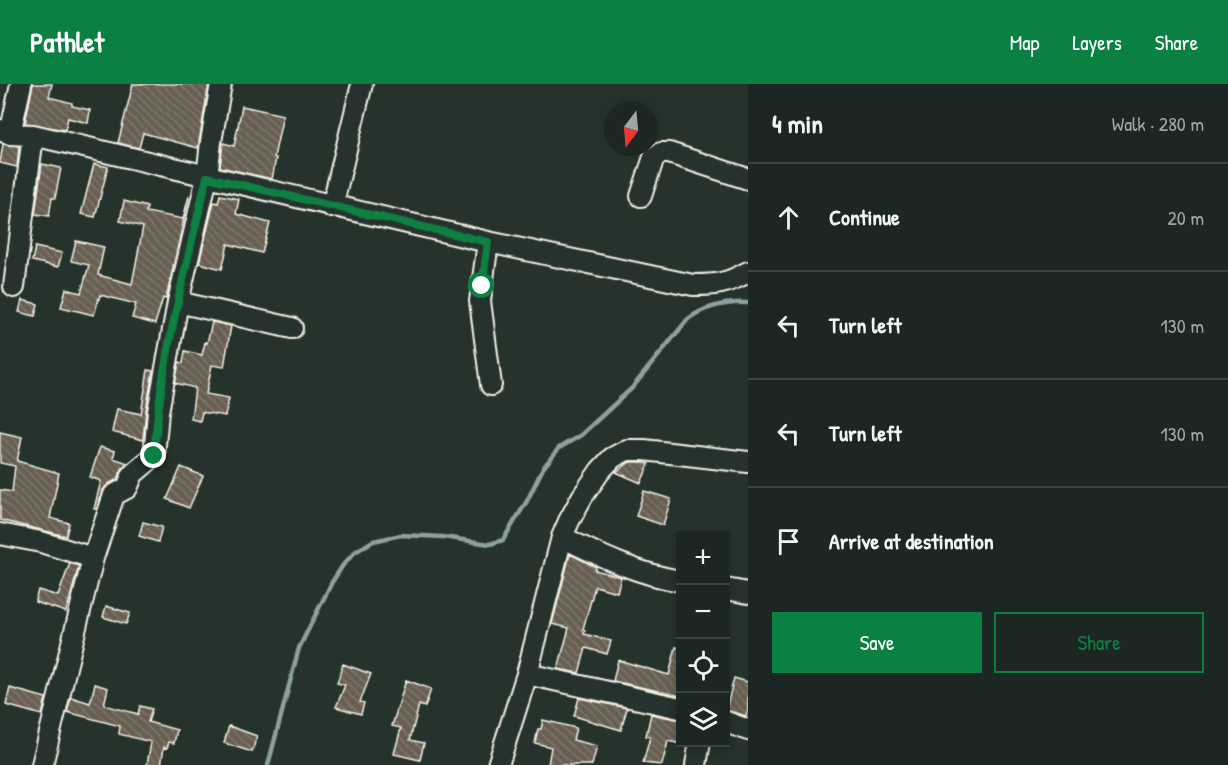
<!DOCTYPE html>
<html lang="en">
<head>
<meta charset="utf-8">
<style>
	:root { --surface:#1c2622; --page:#29322f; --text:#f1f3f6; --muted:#a0a5a5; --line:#3a4340; --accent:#0b8043 }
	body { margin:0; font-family:"Patrick Hand",sans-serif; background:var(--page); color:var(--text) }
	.controls { position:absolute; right:18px; bottom:18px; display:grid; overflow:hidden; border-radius:0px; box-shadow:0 3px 9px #0003 }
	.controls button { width:54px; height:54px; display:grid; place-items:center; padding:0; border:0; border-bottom:2px solid var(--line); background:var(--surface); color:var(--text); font:30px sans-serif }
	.compass { position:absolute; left:604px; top:18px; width:54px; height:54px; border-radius:50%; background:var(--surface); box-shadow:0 3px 9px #0003; rotate:196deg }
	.stop { position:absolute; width:18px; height:18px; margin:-14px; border:4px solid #0b8043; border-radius:50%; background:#fff }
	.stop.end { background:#0b8043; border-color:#fff; box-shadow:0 2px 6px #0008 }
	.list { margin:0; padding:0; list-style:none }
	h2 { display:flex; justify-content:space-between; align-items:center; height:78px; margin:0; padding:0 24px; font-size:26px }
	h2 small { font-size:20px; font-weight:400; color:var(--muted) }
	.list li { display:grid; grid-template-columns:39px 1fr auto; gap:18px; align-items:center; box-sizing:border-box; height:108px; padding:0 24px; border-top:2px solid var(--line) }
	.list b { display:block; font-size:22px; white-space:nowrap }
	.list em { font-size:20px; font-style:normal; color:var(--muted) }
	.actions { display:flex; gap:12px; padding:18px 24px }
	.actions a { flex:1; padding:14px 0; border:2px solid var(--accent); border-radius:0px; text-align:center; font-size:21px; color:var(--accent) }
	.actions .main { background:var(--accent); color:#fff }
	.icon { flex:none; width:33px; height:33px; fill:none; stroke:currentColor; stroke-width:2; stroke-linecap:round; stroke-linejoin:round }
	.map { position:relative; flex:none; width:748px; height:681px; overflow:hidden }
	header { display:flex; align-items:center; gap:36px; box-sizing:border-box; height:84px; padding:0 30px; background:var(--accent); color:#fff }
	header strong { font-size:28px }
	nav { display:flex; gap:33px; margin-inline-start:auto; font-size:21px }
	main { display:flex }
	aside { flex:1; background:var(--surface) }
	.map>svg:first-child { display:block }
</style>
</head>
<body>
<header>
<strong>Pathlet</strong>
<nav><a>Map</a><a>Layers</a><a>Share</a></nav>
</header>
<main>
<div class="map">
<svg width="748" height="681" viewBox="0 0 748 681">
	<defs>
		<pattern id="building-back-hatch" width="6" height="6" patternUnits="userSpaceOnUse" patternTransform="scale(1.5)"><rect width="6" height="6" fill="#685e53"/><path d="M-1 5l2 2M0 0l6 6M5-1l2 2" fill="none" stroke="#7e766c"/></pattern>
	</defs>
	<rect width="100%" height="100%" fill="#26332d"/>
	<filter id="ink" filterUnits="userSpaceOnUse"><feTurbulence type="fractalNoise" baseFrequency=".0167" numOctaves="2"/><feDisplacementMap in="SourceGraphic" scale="12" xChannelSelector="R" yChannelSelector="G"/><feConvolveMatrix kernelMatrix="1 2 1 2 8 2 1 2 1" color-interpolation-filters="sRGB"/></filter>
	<g filter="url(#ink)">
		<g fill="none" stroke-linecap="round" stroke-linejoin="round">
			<path stroke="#8da19f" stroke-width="4.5" d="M268 681 299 564 332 498 343 481 355 468 373 457 401 451 443 453 490 460 503 456 527 417 543 384 559 364 581 351 632 304 688 235C706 222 726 218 748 219"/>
		</g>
		<path fill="url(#building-back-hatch)" stroke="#f4f1e8" stroke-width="1.5" d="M33 0H52L49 13 72 19V22L90 26 88 39 68 34 65 46 25 39Z
			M133 0H209L198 64 143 49 139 64 118 59Z
			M242 22 283 31 274 73 276 74 272 95 220 83 223 59 234 62Z
			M3 60 19 62 17 83 0 79Z
			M42 80 61 84 55 114H52L49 132 35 130Z
			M94 80 108 83 95 133 81 130Z
			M220 111 239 115 236 130 270 139 262 169 228 160 222 185 199 179 214 118 218 119Z
			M189 112 166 215 163 214 155 240 132 234 136 220 100 211 94 231 61 223 66 205 81 209 89 181 71 177 76 157 104 163 98 191 132 200 143 143 120 137 124 117 147 123 146 128 183 135Z
			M35 163 62 169 58 183 32 177Z
			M22 216 38 220 35 232 19 228Z
			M212 238 231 242 224 283 212 281 206 310 229 314 225 332 202 328 200 337 191 335 195 304 175 299 179 278 183 279 185 267 202 271 205 258 207 259Z
			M148 286 153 287 146 326 143 356 112 348 117 325 141 330Z
			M0 348 22 353 17 377 59 389 50 434 69 439 66 452 0 436V406L12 408 15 382 0 379Z
			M100 363 115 367 113 374 128 379 122 385 118 395 108 400 103 406 97 425H94L101 397 90 393Z
			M630 378H643L649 380 641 399 616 388Z
			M181 383 203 392 189 424 167 415Z
			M644 407 671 415 663 441 636 432Z
			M143 438 162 443 158 458 139 452Z
			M570 470 596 483 595 486 621 493 617 508 595 502 583 545 585 546 584 550 611 557 607 570 586 564 579 589 558 585 569 544 552 540Z
			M70 479 79 482 66 528 35 518 38 506 58 512Z
			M106 522 130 529 126 540 103 533Z
			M676 563 681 564V612L613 597 618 576 669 591Z
			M343 580 371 590 360 618 364 619 361 630 336 623 345 601 337 599Z
			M734 594 748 598V625L746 632 726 626Z
			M406 596 431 605 425 623 419 621 410 656 424 659 420 676 394 670 401 644 392 642Z
			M95 600 108 604 104 621 138 630 140 622 152 625 148 638 177 646 174 659 169 658 167 664 164 663 161 681H147L151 658 119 650 120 642 67 628 71 613 90 619Z
			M10 604 46 614 42 631 6 621Z
			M579 614 627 624 621 646 574 632Z
			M651 630 681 636V660L668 657 662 681 643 679 650 653 646 652Z
			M543 636 576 644 573 656 597 662 592 681H548L551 663 535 659 538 645H541Z
			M229 642 257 652 252 668 224 659Z"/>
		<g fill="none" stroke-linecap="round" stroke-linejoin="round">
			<defs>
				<path id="minor" d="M0 46 10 50 33 51 488 158 693 201C717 201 726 200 748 188
					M10 50 21 0
					M641 112 654 73 661 69H669L748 95
					M332 123 362 0
					M488 158 480 217 491 301
					M14 203 33 51
					M178 218 292 244
					M0 450 41 458 93 474
					M562 453C600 472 638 490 680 497
					M726 505 748 509
					M527 590 680 624
					M726 638 748 646
					M42 681 93 474 114 411 127 404 133 390 154 372 158 328 178 218 207 93 211 58 221 0
					M498 681 527 590 562 453 569 437 582 413 600 387 612 374 627 366H644L748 378
					M696 681 700 658"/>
			</defs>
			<use href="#minor" stroke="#f4f1e8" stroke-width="24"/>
			<use href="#minor" stroke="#26332d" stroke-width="20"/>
		</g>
	</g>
	<g fill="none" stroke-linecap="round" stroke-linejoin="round" filter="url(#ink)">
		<path stroke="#0b8043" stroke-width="8" d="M154 372C160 278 186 184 207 93L488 158 482 202"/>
	</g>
</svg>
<div class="controls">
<button>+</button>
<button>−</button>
<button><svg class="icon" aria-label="locate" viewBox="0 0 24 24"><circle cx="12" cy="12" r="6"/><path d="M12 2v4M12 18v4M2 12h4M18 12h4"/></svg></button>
<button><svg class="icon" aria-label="layers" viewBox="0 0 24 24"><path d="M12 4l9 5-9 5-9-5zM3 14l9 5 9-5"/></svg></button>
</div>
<svg class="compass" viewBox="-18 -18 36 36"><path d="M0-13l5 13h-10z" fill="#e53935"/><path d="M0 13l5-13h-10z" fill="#a0a5a5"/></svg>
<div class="stop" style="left:482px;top:202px"></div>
<div class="stop end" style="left:154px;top:372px"></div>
</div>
<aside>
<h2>4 min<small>Walk · 280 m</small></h2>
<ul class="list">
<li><svg class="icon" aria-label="ahead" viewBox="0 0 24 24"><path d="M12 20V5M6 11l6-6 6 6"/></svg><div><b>Continue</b></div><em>20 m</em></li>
<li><svg class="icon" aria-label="left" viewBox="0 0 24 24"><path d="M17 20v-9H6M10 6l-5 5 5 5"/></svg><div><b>Turn left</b></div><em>130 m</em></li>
<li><svg class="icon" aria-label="left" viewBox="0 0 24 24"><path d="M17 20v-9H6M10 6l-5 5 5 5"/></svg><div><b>Turn left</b></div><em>130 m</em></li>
<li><svg class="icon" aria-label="arrive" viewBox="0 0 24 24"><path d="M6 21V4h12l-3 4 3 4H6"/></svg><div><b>Arrive at destination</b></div></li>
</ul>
<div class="actions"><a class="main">Save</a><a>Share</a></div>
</aside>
</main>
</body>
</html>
